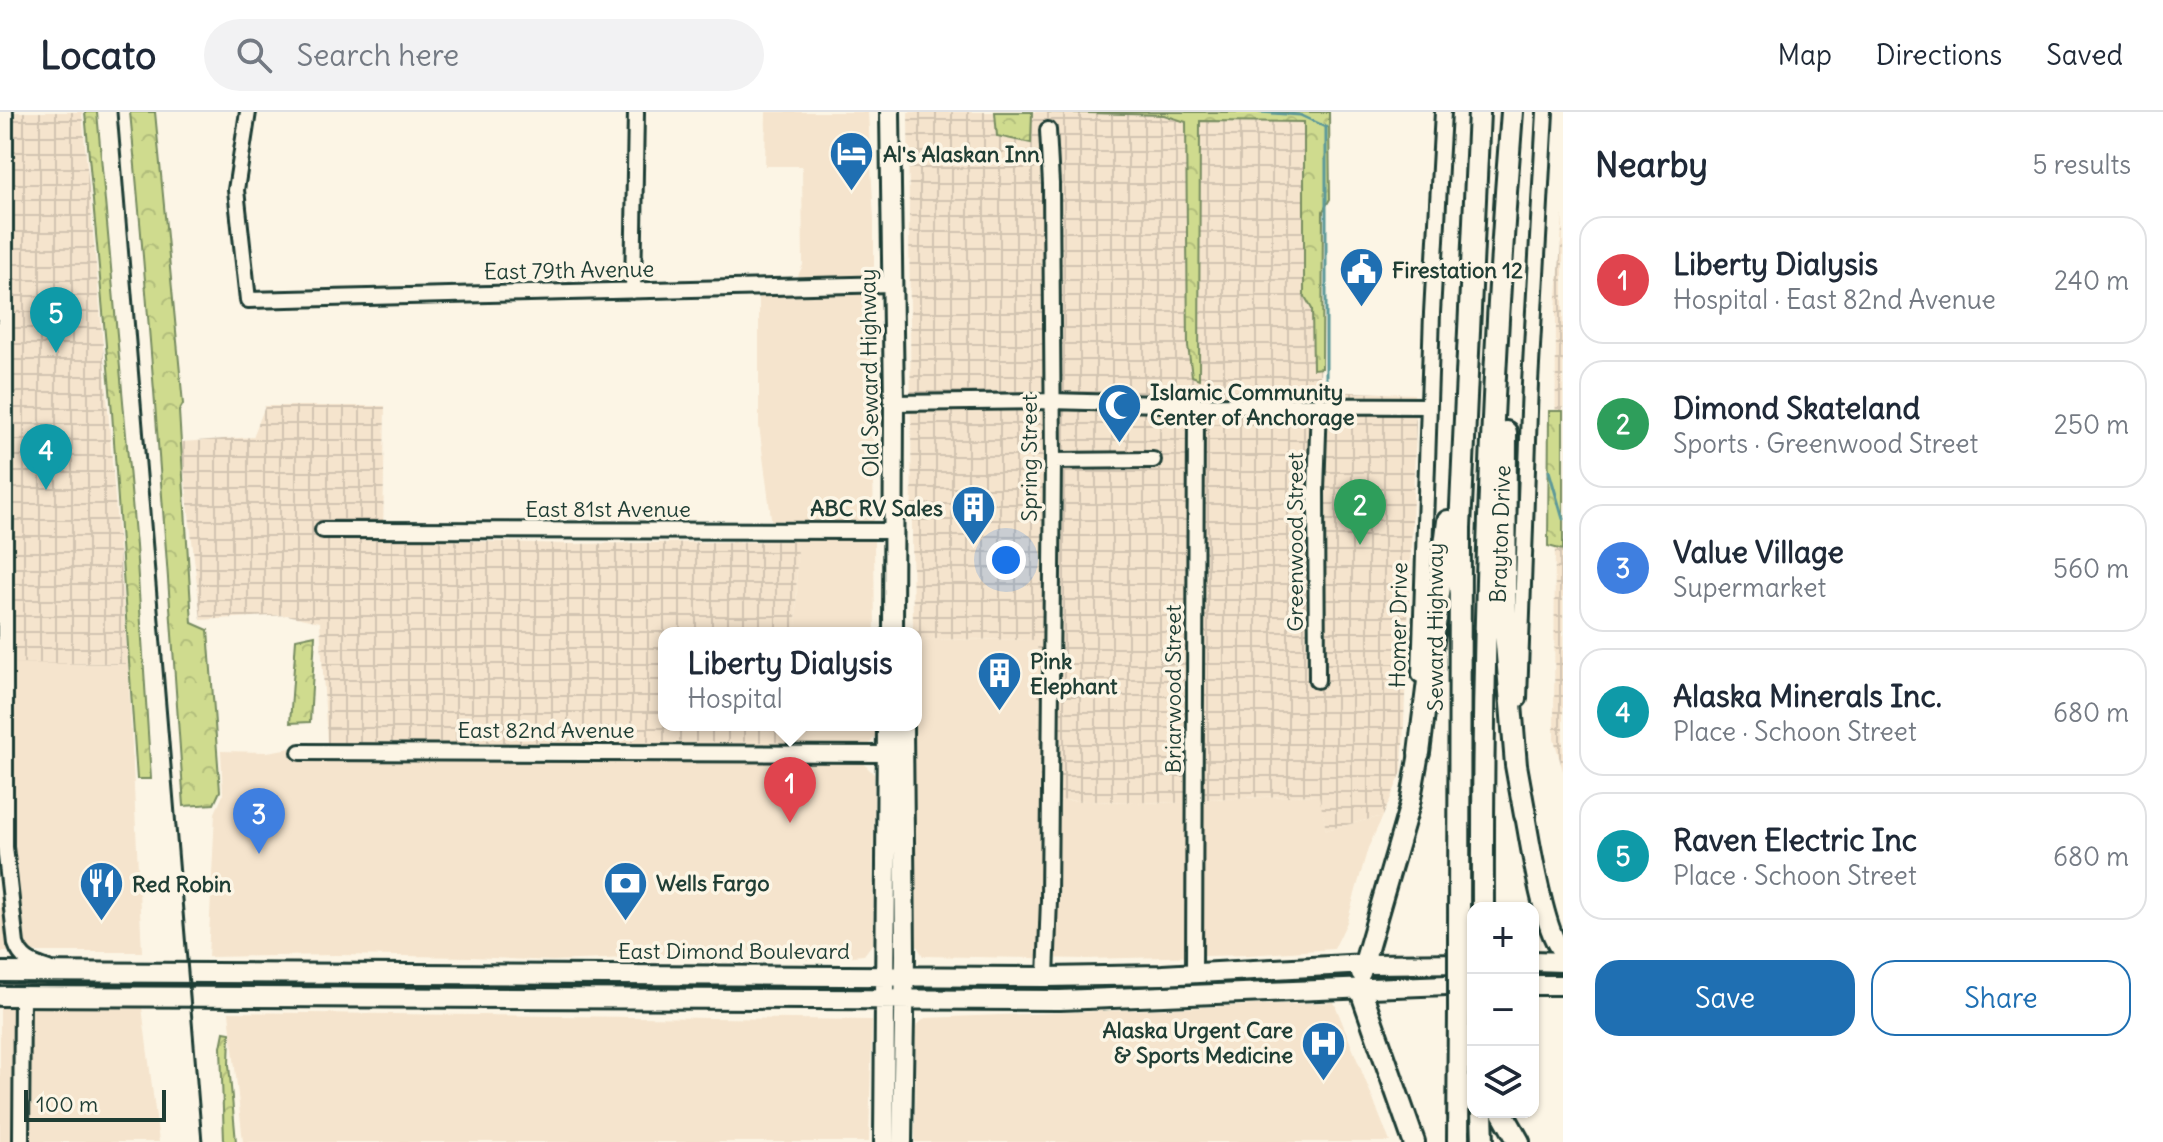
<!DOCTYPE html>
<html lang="en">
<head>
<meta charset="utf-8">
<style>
	:root { --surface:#fff; --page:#f2f2f3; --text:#1f2937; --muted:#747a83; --line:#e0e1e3; --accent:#1f6fb2 }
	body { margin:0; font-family:Delius,sans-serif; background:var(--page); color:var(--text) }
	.controls { position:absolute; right:24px; bottom:24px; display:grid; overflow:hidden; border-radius:16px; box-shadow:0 2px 6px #0004 }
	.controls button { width:72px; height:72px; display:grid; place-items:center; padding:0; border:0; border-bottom:2px solid var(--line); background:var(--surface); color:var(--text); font:40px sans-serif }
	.scale { position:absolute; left:24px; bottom:20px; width:142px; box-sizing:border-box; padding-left:8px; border:4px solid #1f3d34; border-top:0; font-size:22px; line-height:28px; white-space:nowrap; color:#1f3d34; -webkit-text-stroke:6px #fcf5e5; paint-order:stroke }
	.you { position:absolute; left:1006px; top:448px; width:28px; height:28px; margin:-20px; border:6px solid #fff; border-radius:50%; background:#1a73e8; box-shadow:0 0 0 12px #1a73e833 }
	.badge { display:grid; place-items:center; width:52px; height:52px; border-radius:50%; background:var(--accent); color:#fff; font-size:26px; font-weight:700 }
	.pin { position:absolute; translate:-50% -66px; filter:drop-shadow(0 2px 4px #0008) }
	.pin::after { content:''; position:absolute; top:42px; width:28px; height:24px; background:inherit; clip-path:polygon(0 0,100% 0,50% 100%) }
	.popup { position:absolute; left:658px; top:515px; width:264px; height:104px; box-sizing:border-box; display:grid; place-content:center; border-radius:16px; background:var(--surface); filter:drop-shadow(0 2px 6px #0005); font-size:26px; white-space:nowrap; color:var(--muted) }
	.popup b { font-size:30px; color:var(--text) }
	.popup::after { content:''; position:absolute; left:50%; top:100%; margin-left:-16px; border:16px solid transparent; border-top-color:var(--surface) }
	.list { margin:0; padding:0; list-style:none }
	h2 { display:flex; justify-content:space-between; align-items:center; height:104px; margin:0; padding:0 32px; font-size:34px }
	h2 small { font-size:26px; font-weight:400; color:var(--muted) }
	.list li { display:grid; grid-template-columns:52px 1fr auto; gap:24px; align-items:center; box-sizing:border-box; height:128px; margin:0 16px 16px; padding:0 16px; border:2px solid var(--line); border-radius:24px }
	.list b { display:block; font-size:30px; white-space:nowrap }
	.list p { margin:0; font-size:26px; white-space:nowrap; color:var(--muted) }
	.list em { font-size:26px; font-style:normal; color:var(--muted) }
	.actions { display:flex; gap:16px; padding:24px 32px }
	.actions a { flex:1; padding:18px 0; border:2px solid var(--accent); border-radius:24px; text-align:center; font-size:28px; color:var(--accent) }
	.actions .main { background:var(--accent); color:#fff }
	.icon { flex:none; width:44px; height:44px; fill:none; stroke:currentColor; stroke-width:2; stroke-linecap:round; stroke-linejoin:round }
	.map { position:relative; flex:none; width:1563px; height:1030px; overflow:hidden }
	header { display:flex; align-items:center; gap:48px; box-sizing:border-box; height:112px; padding:0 40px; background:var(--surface); border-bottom:2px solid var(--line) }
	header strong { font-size:38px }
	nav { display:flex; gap:44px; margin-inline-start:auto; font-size:28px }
	.search { width:560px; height:72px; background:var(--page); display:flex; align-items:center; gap:20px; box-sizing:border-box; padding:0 28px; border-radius:44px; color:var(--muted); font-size:30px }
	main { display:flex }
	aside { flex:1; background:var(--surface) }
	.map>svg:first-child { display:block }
</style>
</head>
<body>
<header>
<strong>Locato</strong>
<div class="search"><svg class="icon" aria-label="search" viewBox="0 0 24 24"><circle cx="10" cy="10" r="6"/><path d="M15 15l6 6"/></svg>Search here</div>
<nav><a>Map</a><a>Directions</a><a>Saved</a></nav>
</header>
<main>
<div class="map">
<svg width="1563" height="1030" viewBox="0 0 1563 1030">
	<defs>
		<pattern id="industrial-grid" width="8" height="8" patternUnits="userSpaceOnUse" patternTransform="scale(2)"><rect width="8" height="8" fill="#f5e4cd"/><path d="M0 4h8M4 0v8" fill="none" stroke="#d2c4b1"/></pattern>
		<pattern id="forest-crowns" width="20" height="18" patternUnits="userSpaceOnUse" patternTransform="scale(2)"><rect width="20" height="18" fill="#cfdb8e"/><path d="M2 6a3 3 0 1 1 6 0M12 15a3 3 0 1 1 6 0" fill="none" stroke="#b1bd7b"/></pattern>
	</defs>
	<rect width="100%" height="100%" fill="#fcf5e5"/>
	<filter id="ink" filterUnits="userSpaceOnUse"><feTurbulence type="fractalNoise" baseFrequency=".0125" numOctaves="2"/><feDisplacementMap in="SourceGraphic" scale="16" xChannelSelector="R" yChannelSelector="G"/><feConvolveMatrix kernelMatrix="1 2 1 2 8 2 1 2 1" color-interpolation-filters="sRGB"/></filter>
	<g filter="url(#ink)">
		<path fill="#f5e4cd" d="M766 0H868L874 107V187L869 210 872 253 875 521H796L797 429 772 413 759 314V183L797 166 803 153 802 54H765Z
			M916 527 1037 528 1040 688 1182 691 1207 687 1320 683 1326 718 1383 704 1368 736 1347 810 1334 837 1247 843 1085 847 923 844 917 834 913 613H916Z
			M0 550 128 552 142 840H0Z
			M796 613H876V623L869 633H863L864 652 874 662 873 831 864 843 801 848 747 839 678 844 552 849 471 845 336 843 208 845 215 701 223 683 221 639 267 640 327 630H794Z
			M1334 890 1390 1030H915L916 914 925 906Z
			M142 895 159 1030H0V896Z
			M229 900 872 908 869 1030H243Z"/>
		<path fill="url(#industrial-grid)" d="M0 0H82L100 196 128 552 0 551Z
			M908 0H1323L1320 279 1414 282 1416 312 1402 660 1383 704 1326 718 1319 683 1207 687 1182 691 1040 688 1037 528 916 527V521H913Z
			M1563 103V659L1554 627 1556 198Z
			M265 294H385L383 426 568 432 797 429 796 521H664V613H796L795 630H327L320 510 287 503 201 508 181 330 253 325Z"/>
		<path fill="url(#forest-crowns)" stroke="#778c61" stroke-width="2" d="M85 0H97L136 434 151 667H137L112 300Z
			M130 0H155L183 292 179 299 192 511 208 518 220 679 214 692 184 694C168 463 152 231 130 0Z
			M995 0H1032L1031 31 997 24Z
			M1049 0H1329L1330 87 1323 99 1322 256 1313 257 1312 197 1304 183V10L1200 9 1199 267 1192 264 1188 234 1186 10 1164 3Z
			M1549 299H1563V438L1548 434Z
			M315 523 310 610 290 611 296 527Z
			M224 920 230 921 229 953 236 1030H224L221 935Z"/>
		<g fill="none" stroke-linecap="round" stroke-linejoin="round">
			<path stroke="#5d9999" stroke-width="3" d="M1259 0 1300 3 1326 15V273
				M1549 359 1563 407"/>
			<defs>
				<path id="minor" d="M5 0V735L16 832C22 850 35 852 51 858
					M248 0 236 78 248 188 892 172
					M633 179 636 0
					M894 291 1051 289 1196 293 1429 294
					M1053 349 1153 348
					M323 418 894 419
					M1420 563 1432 201 1443 0
					M1317 568 1316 379 1319 292
					M1519 587 1530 271 1545 0
					M300 640 887 642
					M1194 862 1196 293
					M1046 865 1049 788 1053 349 1051 72 1048 18
					M21 1030 22 884"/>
				<path id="major" d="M890 0 894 291 893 521
					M1525 703C1530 730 1544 824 1563 840
					M1533 849 1563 850
					M0 860 1046 865 1162 863 1366 852 1473 851
					M1361 861 1410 692 1419 641
					M1533 873H1563
					M0 884 1060 888 1473 872
					M884 1030 887 613
					M902 1030 905 843 903 613"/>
				<path id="highway" d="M1506 320 1505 519 1516 653 1525 703
					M1419 641 1448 409
					M1483 796C1482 531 1491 265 1512 0
					M1459 828 1460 416 1479 0
					M1360 876 1414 1030
					M1482 1000 1483 1030
					M1502 1000 1519 1030
					M1458 1030 1459 897"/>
			</defs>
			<use href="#minor" stroke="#1f3d34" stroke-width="20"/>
			<use href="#major" stroke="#1f3d34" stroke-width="24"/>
			<use href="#highway" stroke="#1f3d34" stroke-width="26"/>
			<use href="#minor" stroke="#fcf5e5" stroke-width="14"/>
			<use href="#major" stroke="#fcf5e5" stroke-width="18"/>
			<use href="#highway" stroke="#fcf5e5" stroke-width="20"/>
			<path stroke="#1f3d34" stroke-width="3" d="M117 0 202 1030"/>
			<defs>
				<path id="highway-bridge" d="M1459 828V897"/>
			</defs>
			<use href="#highway-bridge" stroke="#1f3d34" stroke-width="26" stroke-linecap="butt"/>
			<use href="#highway-bridge" stroke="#fcf5e5" stroke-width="20"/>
		</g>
	</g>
	<defs>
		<symbol id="hotel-pin" viewBox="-11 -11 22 30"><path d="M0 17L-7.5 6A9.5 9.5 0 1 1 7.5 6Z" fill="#1f6fb2" stroke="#fcf5e5"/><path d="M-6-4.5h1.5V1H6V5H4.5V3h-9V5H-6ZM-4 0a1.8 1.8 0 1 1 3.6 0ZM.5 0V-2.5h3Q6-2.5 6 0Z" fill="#fff"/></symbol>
		<symbol id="civic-pin" viewBox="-11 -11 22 30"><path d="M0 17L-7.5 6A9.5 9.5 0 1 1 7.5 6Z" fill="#1f6fb2" stroke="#fcf5e5"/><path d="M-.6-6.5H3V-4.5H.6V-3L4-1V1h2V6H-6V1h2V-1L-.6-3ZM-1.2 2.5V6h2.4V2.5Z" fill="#fff"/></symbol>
		<symbol id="mosque-pin" viewBox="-11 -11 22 30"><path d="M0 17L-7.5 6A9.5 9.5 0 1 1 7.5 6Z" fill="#1f6fb2" stroke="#fcf5e5"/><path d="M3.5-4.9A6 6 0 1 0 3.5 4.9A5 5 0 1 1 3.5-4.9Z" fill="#fff"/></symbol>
		<symbol id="building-pin" viewBox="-11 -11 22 30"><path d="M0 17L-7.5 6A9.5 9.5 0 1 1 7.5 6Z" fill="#1f6fb2" stroke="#fcf5e5"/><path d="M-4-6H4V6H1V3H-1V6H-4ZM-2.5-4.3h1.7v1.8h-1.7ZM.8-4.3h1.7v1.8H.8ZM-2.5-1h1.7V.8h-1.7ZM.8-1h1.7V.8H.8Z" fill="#fff"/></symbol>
		<symbol id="bank-pin" viewBox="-11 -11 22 30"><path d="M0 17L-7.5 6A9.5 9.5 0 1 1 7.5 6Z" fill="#1f6fb2" stroke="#fcf5e5"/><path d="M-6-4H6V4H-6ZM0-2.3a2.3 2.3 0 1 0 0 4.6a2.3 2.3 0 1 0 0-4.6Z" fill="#fff"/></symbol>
		<symbol id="restaurant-pin" viewBox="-11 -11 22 30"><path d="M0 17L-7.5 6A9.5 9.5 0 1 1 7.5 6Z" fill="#1f6fb2" stroke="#fcf5e5"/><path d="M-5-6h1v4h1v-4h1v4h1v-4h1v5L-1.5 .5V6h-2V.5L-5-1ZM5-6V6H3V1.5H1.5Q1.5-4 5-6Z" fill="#fff"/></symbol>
		<symbol id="hospital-pin" viewBox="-11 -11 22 30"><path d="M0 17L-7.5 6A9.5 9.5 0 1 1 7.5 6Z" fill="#1f6fb2" stroke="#fcf5e5"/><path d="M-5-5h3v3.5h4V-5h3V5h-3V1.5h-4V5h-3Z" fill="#fff"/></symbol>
	</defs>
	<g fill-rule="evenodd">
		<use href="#hotel-pin" x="826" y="16" width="51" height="69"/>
		<use href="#civic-pin" x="1336" y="132" width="51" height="69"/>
		<use href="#mosque-pin" x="1094" y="268" width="51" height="69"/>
		<use href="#building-pin" x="948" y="370" width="51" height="69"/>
		<use href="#building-pin" x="974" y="536" width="51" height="69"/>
		<use href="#bank-pin" x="600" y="746" width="51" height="69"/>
		<use href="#restaurant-pin" x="76" y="746" width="51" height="69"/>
		<use href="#hospital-pin" x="1298" y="906" width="51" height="69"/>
	</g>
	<g text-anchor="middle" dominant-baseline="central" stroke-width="7" stroke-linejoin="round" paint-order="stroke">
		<g font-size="22" font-weight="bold" fill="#1f3d34" stroke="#fcf5e5" text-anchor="start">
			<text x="883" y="42">Al's Alaskan Inn</text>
			<text x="1392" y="158">Firestation 12</text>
			<text x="1150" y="280">Islamic Community<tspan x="1150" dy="25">Center of Anchorage</tspan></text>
			<text x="943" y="396" text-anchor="end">ABC RV Sales</text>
			<text x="1030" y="549">Pink<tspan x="1030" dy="25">Elephant</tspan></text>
			<text x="656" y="771">Wells Fargo</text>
			<text x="132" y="772">Red Robin</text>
			<text x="1293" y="918" text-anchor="end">Alaska Urgent Care<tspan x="1293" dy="25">&amp; Sports Medicine</tspan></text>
		</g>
		<g font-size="22" fill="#1f3d34" stroke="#fcf5e5">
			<text transform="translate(569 158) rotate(-1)">East 79th Avenue</text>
			<text transform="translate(869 261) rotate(-91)">Old Seward Highway</text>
			<text transform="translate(1029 346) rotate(-90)">Spring Street</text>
			<text x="608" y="397">East 81st Avenue</text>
			<text transform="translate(1500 422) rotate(-88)">Brayton Drive</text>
			<text transform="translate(1295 430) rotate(-90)">Greenwood Street</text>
			<text transform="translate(1398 513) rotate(-89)">Homer Drive</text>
			<text transform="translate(1435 515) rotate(-90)">Seward Highway</text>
			<text transform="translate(1173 577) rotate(-90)">Briarwood Street</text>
			<text x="546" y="618">East 82nd Avenue</text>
			<text x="734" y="839">East Dimond Boulevard</text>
		</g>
	</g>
</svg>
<div class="controls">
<button>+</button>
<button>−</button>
<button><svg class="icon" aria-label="layers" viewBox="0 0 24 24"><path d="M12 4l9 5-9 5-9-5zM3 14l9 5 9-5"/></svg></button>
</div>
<div class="scale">100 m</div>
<div class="you"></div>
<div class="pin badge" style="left:790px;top:711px;background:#e0444e">1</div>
<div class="popup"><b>Liberty Dialysis</b>Hospital</div>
<div class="pin badge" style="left:1360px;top:433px;background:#2e9e5b">2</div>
<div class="pin badge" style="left:259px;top:742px;background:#3f7fe0">3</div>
<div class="pin badge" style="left:46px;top:378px;background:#0f9aa8">4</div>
<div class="pin badge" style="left:56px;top:241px;background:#0f9aa8">5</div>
</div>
<aside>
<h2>Nearby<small>5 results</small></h2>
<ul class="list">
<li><span class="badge" style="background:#e0444e">1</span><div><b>Liberty Dialysis</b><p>Hospital · East 82nd Avenue</p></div><em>240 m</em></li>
<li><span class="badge" style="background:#2e9e5b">2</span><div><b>Dimond Skateland</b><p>Sports · Greenwood Street</p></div><em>250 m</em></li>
<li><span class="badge" style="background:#3f7fe0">3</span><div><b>Value Village</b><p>Supermarket</p></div><em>560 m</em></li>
<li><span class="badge" style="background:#0f9aa8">4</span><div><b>Alaska Minerals Inc.</b><p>Place · Schoon Street</p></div><em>680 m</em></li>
<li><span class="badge" style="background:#0f9aa8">5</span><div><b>Raven Electric Inc</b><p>Place · Schoon Street</p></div><em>680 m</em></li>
</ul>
<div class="actions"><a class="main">Save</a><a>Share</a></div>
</aside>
</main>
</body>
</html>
